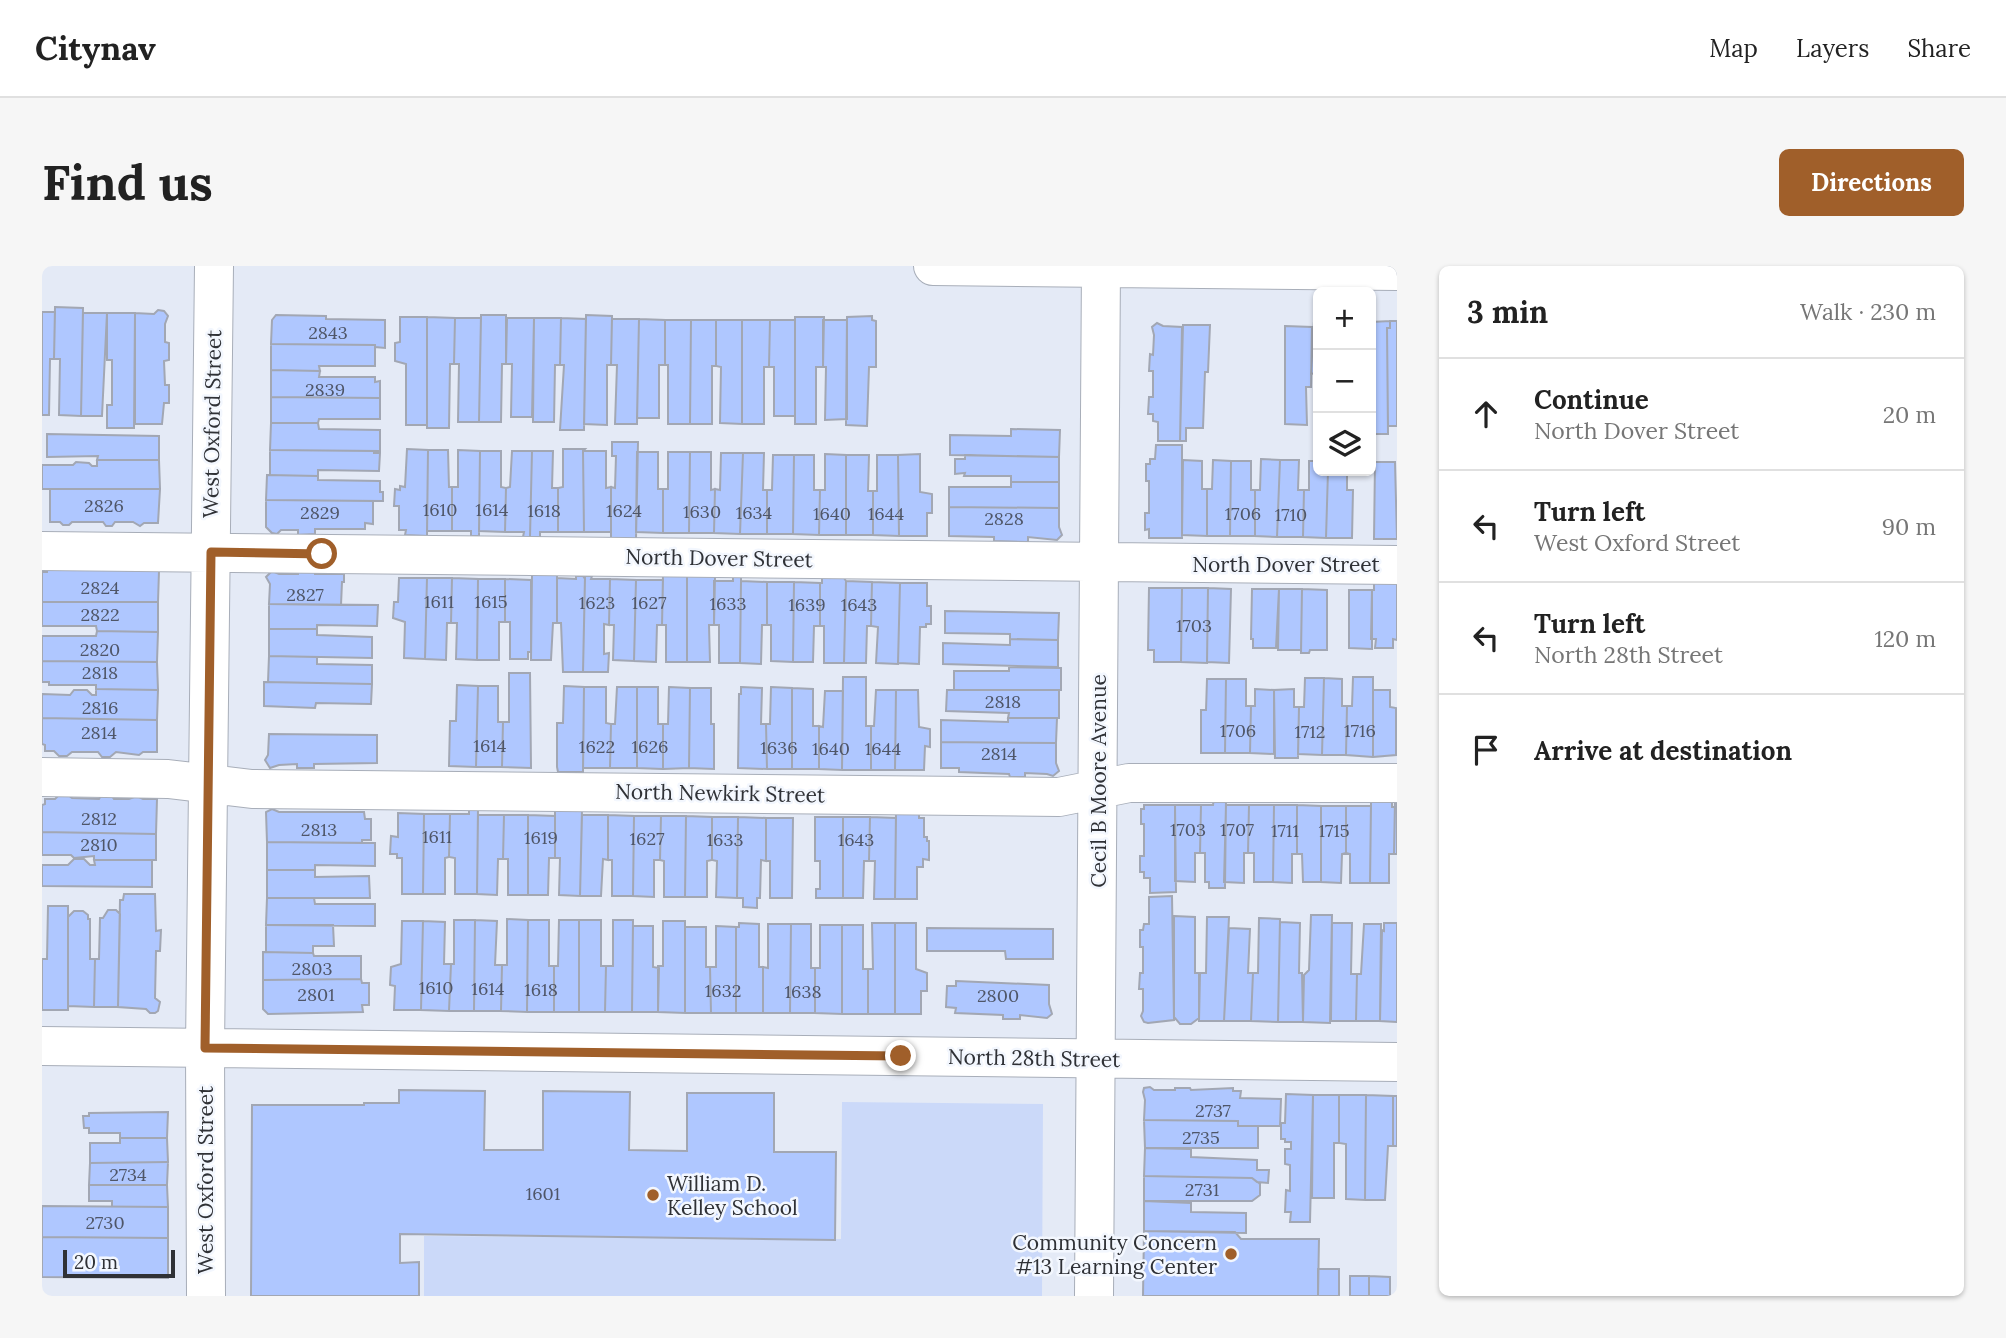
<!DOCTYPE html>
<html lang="en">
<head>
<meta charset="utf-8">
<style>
	:root { --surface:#fff; --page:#f6f6f6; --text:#222; --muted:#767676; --line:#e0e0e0; --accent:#a05f2a }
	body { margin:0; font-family:Lora,serif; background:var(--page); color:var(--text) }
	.controls { position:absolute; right:21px; top:21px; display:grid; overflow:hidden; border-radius:10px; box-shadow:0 2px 5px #0004 }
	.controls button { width:63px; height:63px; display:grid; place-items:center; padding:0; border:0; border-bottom:2px solid var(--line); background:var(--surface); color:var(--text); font:35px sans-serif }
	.scale { position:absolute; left:21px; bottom:18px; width:112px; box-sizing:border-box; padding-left:7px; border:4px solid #2f3136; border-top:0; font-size:19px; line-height:24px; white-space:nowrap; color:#2f3136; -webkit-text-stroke:5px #f3f7fe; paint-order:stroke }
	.stop { position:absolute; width:21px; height:21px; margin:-16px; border:5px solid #a05f2a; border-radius:50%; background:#fff }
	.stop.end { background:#a05f2a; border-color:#fff; box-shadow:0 2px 7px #0008 }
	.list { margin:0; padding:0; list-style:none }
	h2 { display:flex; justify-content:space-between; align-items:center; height:91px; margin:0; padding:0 28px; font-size:30px }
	h2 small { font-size:23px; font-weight:400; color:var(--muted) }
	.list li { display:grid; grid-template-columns:46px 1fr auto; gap:21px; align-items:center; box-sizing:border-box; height:112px; padding:0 28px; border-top:2px solid var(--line) }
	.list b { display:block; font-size:26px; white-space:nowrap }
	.list p { margin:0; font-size:23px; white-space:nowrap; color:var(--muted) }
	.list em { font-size:23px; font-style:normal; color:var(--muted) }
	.icon { flex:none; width:38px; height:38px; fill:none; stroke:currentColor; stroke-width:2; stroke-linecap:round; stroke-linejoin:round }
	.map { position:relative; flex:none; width:1355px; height:1030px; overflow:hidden; border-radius:10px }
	header { display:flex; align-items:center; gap:42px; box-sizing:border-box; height:98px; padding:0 35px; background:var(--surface); border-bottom:2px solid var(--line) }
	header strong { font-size:33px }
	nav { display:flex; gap:38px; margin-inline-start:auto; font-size:24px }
	.intro { display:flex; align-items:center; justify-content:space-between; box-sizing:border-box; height:168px; padding:0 42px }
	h1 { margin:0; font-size:49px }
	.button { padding:18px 32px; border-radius:10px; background:var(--accent); color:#fff; font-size:24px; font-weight:700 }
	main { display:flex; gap:42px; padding:0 42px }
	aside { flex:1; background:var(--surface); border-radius:10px; box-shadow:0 2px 5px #0004 }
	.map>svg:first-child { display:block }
</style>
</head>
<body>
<header>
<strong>Citynav</strong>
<nav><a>Map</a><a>Layers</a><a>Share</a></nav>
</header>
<div class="intro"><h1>Find us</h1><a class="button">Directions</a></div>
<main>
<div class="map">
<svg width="1355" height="1030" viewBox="0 0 1355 1030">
	<rect width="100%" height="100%" fill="#e4eaf6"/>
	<path fill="#cbd9f9" d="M800 836 1001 838 1000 1030H382V970L799 973Z"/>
	<path fill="#afc7ff" stroke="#a2a7b3" stroke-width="2" d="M13 41 41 42 39 150 17 149 18 93H12Z
		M116 44 122 45 126 50 123 58V76L127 77V94L122 95 123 119H127V137H122L120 158H93V47L112 48Z
		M0 46H13L12 93H8L7 149H0Z
		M41 47H65L60 150H39Z
		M65 47H93L92 162H65V139H70V94H65Z
		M234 49 284 50V53L343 54V82L333 81V79L229 78 230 54Z
		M439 49H464V98H460L459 156H437Z
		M544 49 570 50 569 99H565V159L542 158Z
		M830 50V54L834 55V101H827L825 160 804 159 805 51Z
		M358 51H385V159H364V98L353 95V77L358 76Z
		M385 51 413 52 412 98H408L407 162H385Z
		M753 51H782L781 101H774V158H753Z
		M413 52H439L437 156H416L417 98H412Z
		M465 52H492L490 151H469L470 98H464Z
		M492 52H519L518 99H513L512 156H491Z
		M519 52 544 53 542 164H518L522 99H518Z
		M570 53H597L595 158H573L575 99H569Z
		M597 53 623 54V99H617V152H595Z
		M623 54H649L648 158H626V99H623Z
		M649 54H674V100H670V158H648Z
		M674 54H700V158L678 157 679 101 674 100Z
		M700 54H728L727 101H722V158H700Z
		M728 54H753V150H732V101H727Z
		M781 54H805V153L783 154 784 101H781Z
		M1272 55 1276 56V161L1274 107 1269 108Z
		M1348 55V62H1345L1346 168H1329V56Z
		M1348 55H1355V160H1346L1345 62H1348Z
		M1115 57 1121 60 1140 61 1138 175H1116V156L1111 155V148H1106L1107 131H1111V105H1107L1108 88 1111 89 1112 69 1110 61Z
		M1141 59H1168L1166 106H1163L1161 162H1144V175H1138Z
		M1243 60 1270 61 1269 121H1264L1265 159 1243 158Z
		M229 78 333 79V100H277L278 105 229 104Z
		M229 104 278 105 277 111H333V116L338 115V132L229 131Z
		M229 131 338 132V153H277L276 157H229Z
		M229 157H276L277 163 338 164V185L228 184Z
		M969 163 1018 164 1017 191 908 189V169L969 170Z
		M5 168 117 170V194H55L56 190 5 191Z
		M570 176H596L594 273 569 272V221L573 222 574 190H570Z
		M1114 179H1140V272H1107V263L1103 264V247H1107V215H1104V198H1108V193H1113Z
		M365 183 386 184 385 270 363 269 364 264H357V240H352L353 223 358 224V220L363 221Z
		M521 183H543L541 185 542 266H516V222L521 221Z
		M228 184 332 185V187H338L337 205 276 204V210L228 209Z
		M386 184H406L407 221H410V265H385Z
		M416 184 438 185 437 270H429V265H410V221H416Z
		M438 185H459V221L464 222 463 266 437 265Z
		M470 185H490L488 271H481L482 266H463L464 222 468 221Z
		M490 185H511L510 222H516V266H498V271H488Z
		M541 185H564V222L569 221V266H542Z
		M595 186H616V223H621V267L594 266Z
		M626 186H648L647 267H621V223H626Z
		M648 186H669V224L673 223 672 267H647Z
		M679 187H701L698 268 672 267 673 223 678 224Z
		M701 187H722L721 224H725V268H698Z
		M783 188 804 189V269H777L778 224H783Z
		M878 188V226L890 228V247H885V270H857L856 189Z
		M731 189H752L751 268H725V224H730Z
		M752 189H772V224H778L777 269 751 268Z
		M804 189H827L826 225H831V269H804Z
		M835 189H856L857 270 831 269V225H835Z
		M923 189 1017 191V216H969V210H922L923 207 913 208V193H923Z
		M1219 193 1238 194 1235 271 1213 270V224H1218Z
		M55 194H117L118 223H0V199H31L34 196 47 197 50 200H55Z
		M1141 194 1160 195V223H1165V270L1140 269Z
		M1171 194 1189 195 1188 270H1165V223H1170Z
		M1238 194H1257L1256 224H1262L1261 271H1235Z
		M1189 195H1209V224H1213V270H1188Z
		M1267 195H1276V205H1286L1284 272 1261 271 1262 224H1267Z
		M1333 196H1353L1355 273H1332Z
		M1286 205H1305V224H1311L1310 272H1284Z
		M225 209 276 210V214L338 215V226H341V235L224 234Z
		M969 216H1017V242L907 241V221H969Z
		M8 223H118L116 257H102L98 260 91 256H73L70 260H64L61 256H30L27 259H21L18 256H8Z
		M224 234 331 235V258L323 257V263H273V268L256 269V264H239L235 268 230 267 224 261Z
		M907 241 1017 242V261L1020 269 1015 274 986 271V276L952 275V271L907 270Z
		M5 302 117 305 116 336H0V306H5Z
		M256 304H273V308H302V316H300L299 339 227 338 228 318 224 311 230 305 237 308H256Z
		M490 309H515V357H511L509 394H489Z
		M621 309 645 310V396H624V359H620Z
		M534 310H541L543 313 541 406H521L519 357H515V312L534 313Z
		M543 310H550L549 313H568L567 359 562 358V388L567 387 566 406H541Z
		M645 310H673L672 359H667L668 396H645Z
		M691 311H699V315L698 397H677V359H672V315H691Z
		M357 312H385L383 393 362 392 363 356 351 352 352 336H356Z
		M385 312H410L409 357H405L404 394 383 393Z
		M410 312 436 313 435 394 414 393 415 357H409Z
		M780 312H802L804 315 802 397H782V360H778V317H780Z
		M436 313H463V356H457V394H435Z
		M463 313 489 314V386H486V393H468V356H463Z
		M568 313 594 314 592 395 571 394 572 359H567Z
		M594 314H621L620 359H615L614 396 592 395Z
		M699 315 725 316V359H720L719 398 698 397Z
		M804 315 830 316 829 360H825L824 397H802Z
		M725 316H752L751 396 729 395V359H725Z
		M752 316 778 317V360H772L771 396H751Z
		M830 316 858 317 856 398 834 397 836 361 829 360Z
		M1332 316H1355V374L1351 373V382H1333L1334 373H1329L1330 324H1332Z
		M858 317H885V340H889V358H884V361H878L877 398 856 397Z
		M1107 322H1140L1139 396H1112V384H1106Z
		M1140 322H1166L1165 397 1139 396Z
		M1166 322 1189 323 1187 397 1165 396Z
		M1210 323H1237L1234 382H1211V373H1209Z
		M1237 323H1260L1259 384H1236Z
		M1260 323 1285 324V384H1268L1267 387H1259Z
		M1307 324H1330V383L1307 382Z
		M0 336H116V366L55 365 54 360H0Z
		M227 338 336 339 335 360 275 359V363H227Z
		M903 345 1017 347 1016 374 968 373V368L903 367Z
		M227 363H275V369L330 371V392L227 390Z
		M55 365 116 366 115 396 0 395V370H54Z
		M968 373 1016 374V401L901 398V377L968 379Z
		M227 390 275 391V398L330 399V418L226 416Z
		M0 395 115 396 116 424 54 423V419H7V416H0Z
		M967 401 1019 402V424H912V405H967Z
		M467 407H488L489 502 460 501 461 456H467Z
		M801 411H824V460H829V504H800Z
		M1311 411H1331V491L1304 489 1305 440H1310Z
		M1263 412H1282L1280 489 1256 488 1257 441H1262Z
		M1282 412 1300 413V440H1305L1304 489H1280Z
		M1165 413H1184L1183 487H1159V444H1164Z
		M1184 413H1204V440H1209L1208 487H1183Z
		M222 416 330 418 329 438 274 437 273 442 222 440Z
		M415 419 436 420 434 501 407 500 408 455H414Z
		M436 420H456V456H461L460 501H434Z
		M522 420 542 421 541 506H516L515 501V457H521Z
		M542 421H564V457L569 458 568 502H541Z
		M575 421H595V502H568L569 458H573Z
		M595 421H616V458H621V503L595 502Z
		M627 421 648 422 647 502 621 503V458H626Z
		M699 421 720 422 719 458H724L725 503 696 502 697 428H699Z
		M729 421 750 422V503H725L724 458H728Z
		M648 422H669V458H672V503L647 502Z
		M750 422 771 423V460H777V503H750Z
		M54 423 116 424 115 454 0 452V428L28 429 32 424H45L50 429H54Z
		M1213 423 1232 424V488L1208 487 1209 440H1213Z
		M1252 423V441H1257L1256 492H1233L1232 424Z
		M834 424H854L853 504H829V460H832Z
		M854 424H876L877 461 888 463V481L883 480 882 504H853Z
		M905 424H1017V452H966L967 447 904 445Z
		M1331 424H1348V441L1354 442V489L1331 491Z
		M783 425H801L800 504 777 503V460L781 461Z
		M0 452 115 454V486H101L97 489 74 486 68 491H60L56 486H30L25 490H17L12 485H3V479L0 478Z
		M966 452H1015L1014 477 899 476V454L966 456Z
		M227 468 335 469V497L272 498V502H255V498L237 499 228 502 223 494 226 489Z
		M899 476 1014 477V497L1017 505 1011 510 1005 508 983 507V511H968L967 508 917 506V502H899Z
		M18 528H25L30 532 57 533 60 528 69 529 72 533H87L95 530 101 533H115L114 568 0 566V539L3 538V533H13Z
		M1172 532H1184L1183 622H1167V616H1163V587H1158L1159 539H1171Z
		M1353 534H1355V588H1352Z
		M1329 536H1350V541H1353L1352 588H1347V617H1328Z
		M1102 539H1133L1134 626 1108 627V612H1102V606H1098V590H1102V558H1099V543H1102Z
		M1133 539H1159L1158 587H1153V616L1133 615Z
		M1184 539H1207L1206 587H1202V617L1182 616Z
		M1207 539H1232L1231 616H1212V587H1206Z
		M1232 539H1255V588H1250V617L1231 616Z
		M1255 539 1279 540V616H1261L1260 588H1255Z
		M1279 540H1304V587L1300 588 1299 617 1279 616Z
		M1304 540H1329L1328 617H1308V588L1304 587Z
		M427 542H436L435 628H413V592L407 591 408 548H427Z
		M230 543 237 546H322L323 553H329V574H320V577L225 576 224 546Z
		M513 543 540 544 538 630 517 629 518 592H513Z
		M854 546H877V552H882V571H885V575H887V594L881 593V601H875V633H853Z
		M356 547 382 548 381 628H360V592H355V588H348L349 570 356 571Z
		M382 548H408L407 591 403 592V628H381Z
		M436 549H462L461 593H456L455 629 435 628Z
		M462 549H486V629H466V593H461Z
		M486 549 513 550V592H507L506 629H486Z
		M540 549H566V594L561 593 559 630H538Z
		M566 549 592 550 591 630H570V594H566Z
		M592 550H619L618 594H612V631L591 630Z
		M619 550H644L643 631H622V595L618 594Z
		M644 550 670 551V594L665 595V631H643Z
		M670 551H696L695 632 674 631 675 595 670 594Z
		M696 551 724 552V595L719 594 718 632H715V642L701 641V632H695Z
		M773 551H801V632H774V623H778V595H773Z
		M801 551H828L827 595H822L821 632H801Z
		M828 551 854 552 853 633H832L833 595H827Z
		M724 552H751L750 632H728V595H724Z
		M0 566 114 568V594H52V590L32 592 29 589H0Z
		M225 576 333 577V600L273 599V604H225Z
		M32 593H42L48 599H53L52 594H110V621L0 620V599H26Z
		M225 604H273V611L327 610 328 632H225Z
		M82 628H113L114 665 119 664 118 685H114L113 732 118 736 116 745 113 747H108L104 743 76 741 78 634H81Z
		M1130 630 1132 754 1106 757 1102 756 1099 750 1101 745V723H1097L1098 707H1101V681H1098V664H1101L1102 658H1107V631Z
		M225 632H272L273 638H333V660L224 659Z
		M6 640H26V744H0V693H5Z
		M66 644H74L78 648 76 741H52L53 693H57L58 652H61Z
		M32 645H41L46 649V653H48V693H53L52 741 26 740V651Z
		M1269 649H1290L1288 757 1261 756 1262 709 1267 704Z
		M1132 650 1153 651V707H1157V752L1149 758H1138L1132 751Z
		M1165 651H1187L1182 755H1157L1158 707H1164Z
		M1217 652 1238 653 1236 756 1209 755 1211 707H1216Z
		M465 653 486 654 485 746 459 745 460 699H465Z
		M412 654H433L432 745H407L409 698H412Z
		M433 654 455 655 453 699H460L459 745H432Z
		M486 654H507V700H512V746H485Z
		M517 654H537V746H512V700H516Z
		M537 654H559V700H564L563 746H537Z
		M571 654H591L590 746H563L564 700H571Z
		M360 655H381L379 744H352L353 720 348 719 349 701 359 698Z
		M381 655 403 656 402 698H409L407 745 379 744Z
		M621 655H643V747L616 746V700H621Z
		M1238 656 1258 657 1257 707H1260L1261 756H1236Z
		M697 657 717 658V701H721V747H694V661H697Z
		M830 657H853V748H826V703H831Z
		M853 657H874V703L885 707V725H879V748H853Z
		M1290 657H1310L1309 708H1315L1314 755H1289Z
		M1342 657H1355V756L1338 755 1340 664 1342 665Z
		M726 658H749L748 747H721V701L726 702Z
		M749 658H769V702H773V747H748Z
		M1322 658H1339L1338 755H1314L1315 708H1319Z
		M224 659H291L292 680H271V687L224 686Z
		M778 659H800V748L773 747V702H778Z
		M800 659H821V703H826V748H800Z
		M591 660H611V701L617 702 616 746H590Z
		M674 660 694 661V747H669L668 701H674Z
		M643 661H664V701H668L669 747H643Z
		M885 662 1011 663V693H964L963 685H885Z
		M1187 662 1208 663 1206 707H1211L1209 755H1182Z
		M221 686 271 687 272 690H319V713L221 714Z
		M319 713 320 717H327V739H320L321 746 226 748 221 743V714Z
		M914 715 1007 719V738L1010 748 1005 752 978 749V753H961V749L913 747 914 742 904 741 905 720H914Z
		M1108 821 1112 824H1133V822H1148L1149 824 1191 822V825H1199L1198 832 1239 833 1238 860H1196V855L1102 854 1103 834 1101 826 1102 822Z
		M357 824 443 825 442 884H501V825L588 826 587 884 645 885V827H732V886H794L793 974 358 968V997L377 996V1030H209L210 839H322V837H357Z
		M1244 828 1271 829 1268 956H1248L1249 946H1243L1244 924 1248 925V899L1243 898V883H1249V876H1243V873H1239V857H1243Z
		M1271 829H1297V877H1292V932H1270Z
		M1297 829H1324L1323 934 1304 933V878L1297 877Z
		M1324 829 1351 830V880H1346L1343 934H1323Z
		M1351 830H1355V880H1351Z
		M126 846 125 872H78V867H47V862H42L41 850H47V847Z
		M1102 854 1196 855V860H1216V882H1103Z
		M78 872H125L126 896 48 897V877H78Z
		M1103 882 1149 883V891L1215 894V904H1227L1226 917 1215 916 1210 912 1102 910Z
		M126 896 125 919H47L48 897Z
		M1102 910 1210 912 1218 918V929L1210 935H1102Z
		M47 919H125L126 941H70V935H47Z
		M1102 935 1149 937V946L1204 947V967L1102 965Z
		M0 940 126 941V972L0 971Z
		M1102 965 1193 966 1199 973H1277L1276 1030H1101Z
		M0 971 126 972V1012L0 1011Z
		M1276 1003H1297V1030H1276Z
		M1308 1010H1327V1030H1308Z
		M1327 1010 1348 1011V1030H1327Z"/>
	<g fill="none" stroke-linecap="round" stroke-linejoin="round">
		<defs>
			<path id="minor" d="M891 0 1355 5
				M0 285 1355 299
				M0 511 126 513 210 523 1017 531 1087 517H1355
				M0 780 1355 796
				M164 1030 163 782 172 0
				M1052 1030 1059 0"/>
		</defs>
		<use href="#minor" stroke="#a8aeb9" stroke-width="40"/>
		<use href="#minor" stroke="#fff" stroke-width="38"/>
	</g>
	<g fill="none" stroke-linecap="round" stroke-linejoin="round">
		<path stroke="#a05f2a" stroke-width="9" d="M280 288 169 286 163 782 859 790"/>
	</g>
	<g fill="#a05f2a" stroke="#f3f7fe" stroke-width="2.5">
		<circle cx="611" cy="929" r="7"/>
		<circle cx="1189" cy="988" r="7"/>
	</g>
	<g text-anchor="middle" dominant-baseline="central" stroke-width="5" stroke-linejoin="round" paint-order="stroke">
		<g font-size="18" fill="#4f5668">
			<text x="286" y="66">2843</text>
			<text x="283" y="123">2839</text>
			<text x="62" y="239">2826</text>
			<text x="398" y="243">1610</text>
			<text x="450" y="243">1614</text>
			<text x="502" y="244">1618</text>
			<text x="582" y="244">1624</text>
			<text x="660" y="245">1630</text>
			<text x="278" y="246">2829</text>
			<text x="712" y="246">1634</text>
			<text x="790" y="247">1640</text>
			<text x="844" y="247">1644</text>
			<text x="1201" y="247">1706</text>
			<text x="1249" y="248">1710</text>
			<text x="962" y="252">2828</text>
			<text x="58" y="321">2824</text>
			<text x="263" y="328">2827</text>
			<text x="397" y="335">1611</text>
			<text x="449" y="335">1615</text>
			<text x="555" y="336">1623</text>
			<text x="607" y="336">1627</text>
			<text x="686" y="337">1633</text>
			<text x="765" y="338">1639</text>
			<text x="817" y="338">1643</text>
			<text x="58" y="348">2822</text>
			<text x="1152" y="359">1703</text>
			<text x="58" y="383">2820</text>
			<text x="58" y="406">2818</text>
			<text x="961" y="435">2818</text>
			<text x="58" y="441">2816</text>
			<text x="1196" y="464">1706</text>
			<text x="1318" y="464">1716</text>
			<text x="1268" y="465">1712</text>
			<text x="57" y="466">2814</text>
			<text x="448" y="479">1614</text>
			<text x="555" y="480">1622</text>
			<text x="608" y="480">1626</text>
			<text x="737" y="481">1636</text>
			<text x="789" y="482">1640</text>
			<text x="841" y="482">1644</text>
			<text x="957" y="487">2814</text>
			<text x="57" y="552">2812</text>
			<text x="277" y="563">2813</text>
			<text x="1146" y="563">1703</text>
			<text x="1195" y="563">1707</text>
			<text x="1243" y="564">1711</text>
			<text x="1292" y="564">1715</text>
			<text x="395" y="570">1611</text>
			<text x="499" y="571">1619</text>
			<text x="605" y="572">1627</text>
			<text x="683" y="573">1633</text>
			<text x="814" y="573">1643</text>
			<text x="57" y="578">2810</text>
			<text x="270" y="702">2803</text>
			<text x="394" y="721">1610</text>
			<text x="446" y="722">1614</text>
			<text x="499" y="723">1618</text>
			<text x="681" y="724">1632</text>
			<text x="761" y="725">1638</text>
			<text x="274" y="728">2801</text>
			<text x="956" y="729">2800</text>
			<text x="1171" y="844">2737</text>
			<text x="1159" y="871">2735</text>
			<text x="86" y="908">2734</text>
			<text x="1160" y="923">2731</text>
			<text x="501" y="927">1601</text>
			<text x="63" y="956">2730</text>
		</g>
		<g font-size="21" fill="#2f3136" stroke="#f3f7fe">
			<text transform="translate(170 158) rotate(-89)">West Oxford Street</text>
			<text transform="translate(677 292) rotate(1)">North Dover Street</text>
			<text x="1244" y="298">North Dover Street</text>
			<text transform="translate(1056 515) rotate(-90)">Cecil B Moore Avenue</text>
			<text transform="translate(678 527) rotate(1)">North Newkirk Street</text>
			<text transform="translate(992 792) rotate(1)">North 28th Street</text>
			<text transform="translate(163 914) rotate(-90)">West Oxford Street</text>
		</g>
		<g font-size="21" fill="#2f3136" stroke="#f3f7fe" text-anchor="start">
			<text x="625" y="917">William D.<tspan x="625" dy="24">Kelley School</tspan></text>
			<text x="1175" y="976" text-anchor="end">Community Concern<tspan x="1175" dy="24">#13 Learning Center</tspan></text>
		</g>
	</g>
</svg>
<div class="controls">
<button>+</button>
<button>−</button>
<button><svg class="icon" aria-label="layers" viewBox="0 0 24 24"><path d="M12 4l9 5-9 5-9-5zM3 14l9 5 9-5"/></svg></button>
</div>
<div class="scale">20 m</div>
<div class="stop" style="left:280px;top:288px"></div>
<div class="stop end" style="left:859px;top:790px"></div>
</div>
<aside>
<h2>3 min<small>Walk · 230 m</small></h2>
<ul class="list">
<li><svg class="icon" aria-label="ahead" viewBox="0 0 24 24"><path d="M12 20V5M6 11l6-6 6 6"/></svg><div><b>Continue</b><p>North Dover Street</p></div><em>20 m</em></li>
<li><svg class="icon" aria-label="left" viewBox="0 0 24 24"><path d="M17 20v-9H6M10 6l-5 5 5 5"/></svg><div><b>Turn left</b><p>West Oxford Street</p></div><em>90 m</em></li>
<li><svg class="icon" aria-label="left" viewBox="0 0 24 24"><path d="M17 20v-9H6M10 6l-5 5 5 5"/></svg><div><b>Turn left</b><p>North 28th Street</p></div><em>120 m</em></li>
<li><svg class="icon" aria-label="arrive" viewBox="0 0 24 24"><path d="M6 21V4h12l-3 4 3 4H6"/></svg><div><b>Arrive at destination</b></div></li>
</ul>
</aside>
</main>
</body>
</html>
